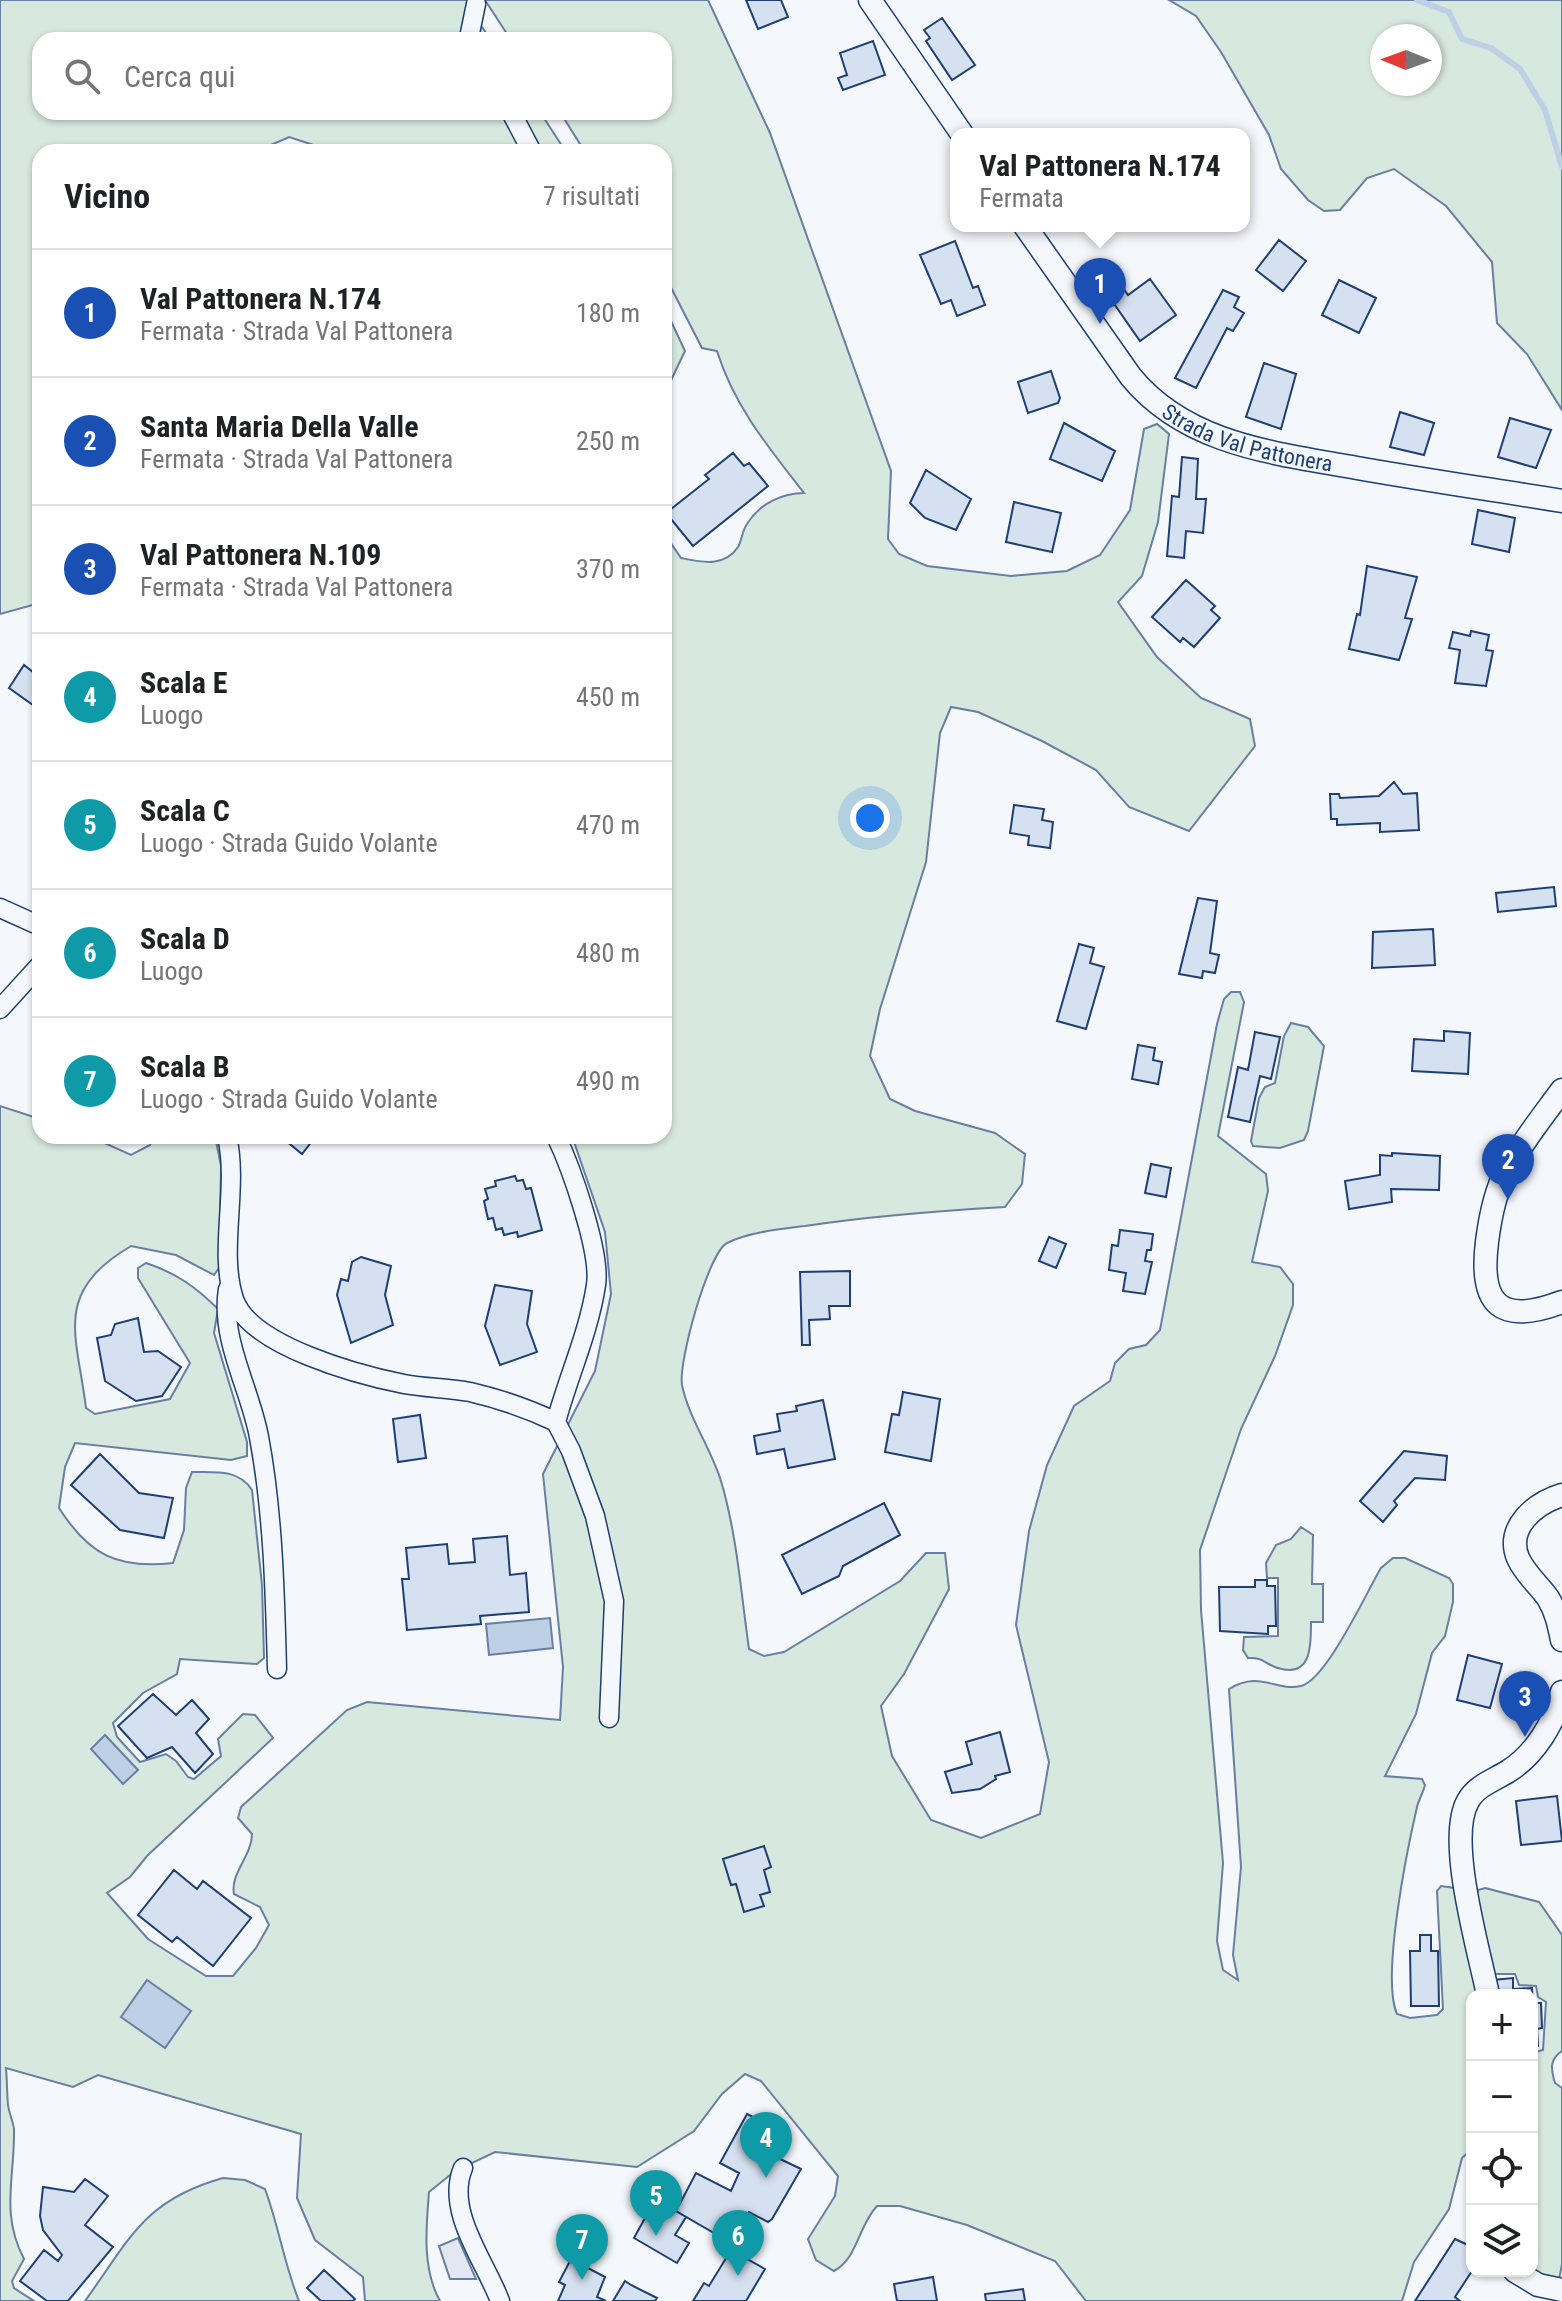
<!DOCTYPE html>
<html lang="it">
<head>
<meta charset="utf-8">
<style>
	:root { --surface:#fff; --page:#f6f6f6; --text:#202124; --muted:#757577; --line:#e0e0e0; --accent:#b45309 }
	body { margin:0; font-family:"Roboto Condensed",sans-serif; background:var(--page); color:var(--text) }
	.controls { position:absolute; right:24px; bottom:24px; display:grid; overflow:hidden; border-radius:16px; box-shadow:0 2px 6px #0004 }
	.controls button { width:72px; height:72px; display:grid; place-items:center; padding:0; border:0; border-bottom:2px solid var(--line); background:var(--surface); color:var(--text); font:40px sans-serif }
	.compass { position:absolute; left:1370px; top:24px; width:72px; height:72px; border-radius:50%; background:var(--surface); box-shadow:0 2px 6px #0004; rotate:271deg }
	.you { position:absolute; left:870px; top:818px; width:28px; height:28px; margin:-20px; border:6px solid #fff; border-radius:50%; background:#1a73e8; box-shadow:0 0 0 12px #1a73e833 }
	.badge { display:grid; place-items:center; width:52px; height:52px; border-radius:50%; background:var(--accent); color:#fff; font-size:26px; font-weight:700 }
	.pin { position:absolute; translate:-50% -66px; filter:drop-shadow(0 2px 4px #0008) }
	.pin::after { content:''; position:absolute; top:42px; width:28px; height:24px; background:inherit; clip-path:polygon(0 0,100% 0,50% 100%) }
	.popup { position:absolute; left:950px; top:128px; width:300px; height:104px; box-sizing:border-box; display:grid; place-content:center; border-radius:16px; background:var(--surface); filter:drop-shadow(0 2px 6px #0005); font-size:26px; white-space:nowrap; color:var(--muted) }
	.popup b { font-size:30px; color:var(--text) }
	.popup::after { content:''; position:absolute; left:50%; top:100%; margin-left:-16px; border:16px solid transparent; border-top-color:var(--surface) }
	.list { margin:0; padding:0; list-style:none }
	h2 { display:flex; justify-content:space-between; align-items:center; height:104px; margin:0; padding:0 32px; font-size:34px }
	h2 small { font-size:26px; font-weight:400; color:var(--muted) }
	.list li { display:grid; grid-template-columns:52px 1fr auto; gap:24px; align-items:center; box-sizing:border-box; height:128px; padding:0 32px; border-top:2px solid var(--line) }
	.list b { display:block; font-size:30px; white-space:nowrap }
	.list p { margin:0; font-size:26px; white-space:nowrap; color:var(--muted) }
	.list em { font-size:26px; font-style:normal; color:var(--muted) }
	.icon { flex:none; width:44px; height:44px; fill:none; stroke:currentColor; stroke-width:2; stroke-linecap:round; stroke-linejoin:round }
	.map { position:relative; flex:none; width:1562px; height:2301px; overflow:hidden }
	.search { position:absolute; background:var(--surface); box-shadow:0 2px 6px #0004; left:32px; top:32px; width:640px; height:88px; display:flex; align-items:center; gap:20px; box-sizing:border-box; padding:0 28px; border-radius:24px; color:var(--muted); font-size:30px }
	.panel { position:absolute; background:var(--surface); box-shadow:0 2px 6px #0004; left:32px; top:144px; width:640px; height:1000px; border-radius:24px }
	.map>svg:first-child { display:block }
</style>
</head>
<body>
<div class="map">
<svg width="1562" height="2301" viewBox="0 0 1562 2301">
	<rect width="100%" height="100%" fill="#f4f7fb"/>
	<path fill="#d7e8df" stroke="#687fa3" stroke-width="2" fill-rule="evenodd" d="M0 0H467L468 7 491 40H40V112H540L566 152H335L289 137 255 152H40V603L0 614Z
		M485 0H708L770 133 891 471 888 539 899 554 927 566 1011 576 1067 571 1100 555 1130 510 1144 429 1157 424 1169 434 1158 522 1142 576 1118 602 1157 657 1201 698 1250 719 1255 746 1189 831 1129 807 1096 770 1042 741 978 712 951 707 940 733 926 862 880 1009 870 1056 890 1099 915 1111 995 1133 1025 1154 1022 1184 1005 1207C937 1211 871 1216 805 1226 781 1229 749 1232 727 1243 708 1253 678 1363 682 1385 689 1419 711 1448 721 1481 737 1535 741 1593 749 1649L764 1656 784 1652 900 1581 926 1553H945L949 1589 904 1674 881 1706 892 1756 931 1820 981 1838 1040 1814 1049 1762 1016 1625 1029 1531 1047 1465 1074 1406 1110 1381 1115 1363 1129 1349 1146 1345 1160 1330 1217 1024 1224 999 1231 992H1240L1244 1002 1218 1136 1266 1174 1268 1191 1252 1262 1280 1267 1293 1284V1305L1275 1356 1241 1429 1200 1550 1201 1610 1223 1863 1217 1941 1223 1970 1238 1980 1233 1955 1241 1867 1229 1689C1261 1670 1275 1692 1301 1686 1327 1679 1366 1593 1381 1568L1393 1558H1405L1449 1578 1453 1584V1602L1445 1636 1432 1653 1416 1714 1385 1776 1422 1779 1425 1785C1423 1793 1419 1799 1417 1807 1407 1850 1381 1978 1397 2014L1410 2018 1437 2015 1443 2009 1437 1891 1441 1886 1454 1888 1479 1995H1472V2149L1462 2158 1449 2209 1414 2262 1402 2301H1086L1055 2261 967 2225 900 2206H877C858 2226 858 2258 834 2271L816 2260 808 2239 835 2196 838 2176 761 2081 745 2074 722 2094 694 2131 637 2167 495 2152 455 2171 429 2192C426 2228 422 2269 440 2301H365L363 2277 315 2240 297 2198 301 2134 98 2075 73 2087 6 2068C7 2080 7 2093 8 2105 9 2113 13 2121 14 2129 15 2178 0 2213 24 2259L12 2281 14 2288 34 2301H0V1106L40 1119V1136H89L131 1155 150 1145 153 1136H215L221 1166 219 1268 214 1275 176 1255 131 1246C52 1293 77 1334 86 1408L95 1414 170 1399 190 1363 138 1278V1268L146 1263C176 1273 196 1287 218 1309L214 1333 247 1442V1456L231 1460 75 1443 65 1467 59 1508C89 1555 117 1569 173 1563L184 1530 186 1488 192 1472C215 1472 239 1469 252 1490L262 1585 264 1658 257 1664 180 1659 177 1674 143 1693 113 1723 117 1737 140 1762 166 1754 176 1761 188 1777 194 1779 221 1756 218 1739 243 1714 255 1715 273 1738 147 1856 130 1877 107 1893 148 1939 206 1976H233L256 1948 269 1925 260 1907 234 1894C230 1873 252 1856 252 1834L238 1818 241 1807 347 1710 367 1702 560 1720 563 1667 543 1474 595 1371 611 1294 605 1232 572 1136H664V533L681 558C701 562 724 568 738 547 742 540 742 531 747 524 760 503 783 493 804 493 769 448 734 406 717 351L702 348 664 274V152H585L560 112H664V40H511Z
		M1169 0H1562V410L1527 354 1497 323 1492 262 1446 206 1394 169 1367 178 1340 210 1324 211 1308 200 1281 169 1269 135 1221 52 1196 16ZM1382 36H1430V84H1382Z
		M664 306 685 351 664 395Z
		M1291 1023 1308 1027 1324 1046 1308 1131 1304 1140 1280 1148 1253 1146 1251 1141 1259 1098 1265 1087 1275 1083 1284 1036Z
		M1301 1527 1313 1535 1312 1584H1323V1622H1311C1311 1644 1312 1679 1278 1668 1265 1664 1263 1657 1248 1658L1243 1650 1244 1637 1278 1636V1578H1267L1266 1563 1276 1545 1291 1539Z
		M1485 1888 1539 1902 1562 1935V2051C1549 2059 1551 2070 1555 2083L1562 2088V2264L1559 2280 1532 2271V2053L1543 2050 1546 2002 1538 1997 1536 1986 1519 1985 1515 1974H1491L1477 1895 1478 1890Z
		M223 2178 245 2180 265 2189C279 2227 284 2264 299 2301H85C130 2239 144 2200 223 2178Z"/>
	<path fill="#e3e8f0" stroke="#687fa3" stroke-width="2" d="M458 2238 476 2279H450L439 2246Z"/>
	<path fill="#bed0e5" stroke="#687fa3" stroke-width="2" d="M550 1618 553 1648 489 1655 486 1624Z
		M105 1735 138 1770 123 1784 91 1749Z
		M147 1980 191 2011 165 2048 121 2017Z"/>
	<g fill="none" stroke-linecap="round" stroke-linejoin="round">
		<path stroke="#bed0e5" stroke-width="6" d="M1417 0 1449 12 1462 39 1491 48 1520 69 1545 110 1562 167"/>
	</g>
	<path fill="#d5e0f0" stroke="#1d3f73" stroke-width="2" d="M746 0H781L788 17 758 29Z
		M942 18 975 65 952 80 926 41 930 38 924 30Z
		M873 41 885 75 843 90 838 78 847 75 840 53Z
		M1279 240 1306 261 1283 291 1256 270Z
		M955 241 973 288 978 286 985 305 957 316 951 300 941 304 920 255Z
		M1150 279 1176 315 1140 341 1110 298 1123 288 1128 295Z
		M1339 280 1376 298 1359 333 1322 315Z
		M1223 290 1239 297 1234 307 1244 313 1233 331 1227 328 1196 388 1175 378Z
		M1264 363 1296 374 1281 429 1246 417Z
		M1051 371 1060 398 1058 403 1028 413 1018 382Z
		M1400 412 1434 423 1424 455 1390 447Z
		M1510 418 1551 430 1536 468 1498 457Z
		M1064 423 1115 451 1102 481 1050 459Z
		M733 453 744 466 749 463 768 486 693 546 666 513 709 479 705 475Z
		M1182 457 1198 459 1196 499H1206L1203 533 1186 531 1184 558 1167 556 1172 496 1179 497Z
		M926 470 971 499 956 530 925 518 910 503Z
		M1014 502 1061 513 1052 552 1006 542Z
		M1478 510 1515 518 1509 552 1472 544Z
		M1367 566 1417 577 1405 618 1412 619 1399 660 1349 649 1357 614 1360 615Z
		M1186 580 1215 606 1211 610 1220 618 1194 647 1183 638 1180 642 1152 617Z
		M1471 631 1489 635 1486 650 1493 651 1486 686 1455 683 1460 650 1449 648 1453 632 1470 636Z
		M40 662V710L9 688 24 665 33 672Z
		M1394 782 1403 794 1417 793 1419 830 1380 832V823L1337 825V819H1331L1330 794H1339L1340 798 1379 796Z
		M1014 805 1044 809 1042 820 1053 822 1050 848 1028 845 1029 836 1010 833Z
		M1554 887 1556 906 1498 912 1496 893Z
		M1198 898 1217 901 1210 953 1219 955 1215 973 1203 971 1202 978 1179 974Z
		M1433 929 1435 965 1372 968 1373 932Z
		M1079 944 1094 948 1090 963 1104 967 1086 1029 1057 1021Z
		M1444 1031 1470 1033 1468 1074 1412 1071 1414 1039 1444 1041Z
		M1255 1032 1280 1037 1271 1079 1260 1076 1250 1122 1228 1117 1238 1067 1248 1070Z
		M1138 1045 1155 1048 1153 1060 1162 1062 1158 1084 1132 1079Z
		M280 1136H316L302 1154Z
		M1392 1153 1440 1156 1439 1190 1391 1189 1392 1202 1349 1209 1345 1181 1380 1175V1155L1392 1156Z
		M1151 1164 1171 1168 1166 1197 1145 1193Z
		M515 1176 517 1181 523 1180 526 1189 531 1188 542 1230 518 1237 517 1232 504 1235 502 1228 496 1230 493 1218 488 1219 484 1201 488 1199 485 1189 496 1186 495 1181Z
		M1120 1230 1153 1234 1151 1250H1147L1145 1261 1152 1262 1145 1294 1123 1291 1126 1273 1109 1270 1112 1245 1118 1246Z
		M1049 1237 1066 1244 1056 1268 1039 1261Z
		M361 1257 391 1266 385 1295 393 1325 351 1343 337 1295 341 1279 348 1281 352 1262Z
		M850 1271V1306H829L830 1319 809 1320 810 1345H802L800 1272Z
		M495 1285 532 1291 527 1324 537 1352 500 1365 485 1326Z
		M138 1318 144 1352 158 1351 181 1367 162 1396 136 1401 105 1381 97 1338 111 1335 115 1324Z
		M903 1392 940 1399 931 1461 885 1452 892 1414 899 1415Z
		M823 1400 835 1459 788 1468 784 1449 757 1454 754 1436 780 1431 777 1414 797 1411 796 1406Z
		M420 1415 426 1458 398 1462 393 1419Z
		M1404 1451 1447 1456 1445 1480 1415 1478 1394 1501 1397 1505 1383 1522 1360 1501Z
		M100 1454 139 1493 173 1498 164 1538 120 1530 71 1485Z
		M884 1503 900 1535 843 1566 839 1576 802 1594 782 1555Z
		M507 1536 510 1575 526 1573 529 1612 480 1616 481 1624 407 1630 402 1579H409L406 1548 447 1544 449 1564 475 1562 473 1539Z
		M1255 1580H1267V1586H1275L1276 1626H1268V1634L1220 1631 1219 1587H1255Z
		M1468 1655 1502 1664 1490 1708 1457 1700Z
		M153 1694 176 1715 192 1700 209 1719 196 1733 213 1754 195 1773 172 1747 147 1758 118 1726Z
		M1000 1732 1010 1772 995 1776 996 1779 980 1789 952 1793 945 1772 972 1764 966 1742Z
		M1557 1796 1562 1841 1521 1845 1516 1801Z
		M764 1846 771 1867 764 1870 770 1892 760 1895 764 1906 744 1912 736 1884 731 1885 723 1859Z
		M174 1870 197 1889 203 1881 251 1918 213 1966 177 1937 172 1942 138 1915Z
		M1420 1935H1431V1951H1438L1439 2006H1411L1410 1951H1420Z
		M1513 1978V1989L1532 1988 1533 2003H1541L1542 2028 1537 2029 1538 2046 1532 2047V1995H1494L1493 1980Z
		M747 2114 775 2128 771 2136 782 2140 783 2146 776 2157 801 2169 772 2219 768 2222 749 2212 735 2238 726 2240 676 2211 696 2173 731 2191 739 2173 720 2163Z
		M85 2179 108 2196 85 2225 113 2247 68 2301H47L20 2281 44 2250 58 2261 62 2255 43 2230 40 2216 43 2187 74 2192Z
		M670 2207 686 2217 675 2235 689 2243 677 2263 634 2238 645 2218 660 2226Z
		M1455 2239 1472 2247V2271L1455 2297 1460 2301H1415Z
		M731 2250 765 2269 746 2301H693L704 2283 709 2286Z
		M571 2259 605 2277 597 2297 606 2301H558L565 2285 559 2282Z
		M324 2270 355 2299 353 2301H321L307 2288Z
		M933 2277 937 2301H897L894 2284Z
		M625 2281 631 2285 657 2298 655 2301H613Z
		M1023 2289 1025 2301H986L985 2294Z"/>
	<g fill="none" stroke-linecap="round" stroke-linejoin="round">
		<defs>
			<path id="minor" d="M473 40 470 33 476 4
				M511 112 532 152
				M0 908 40 926
				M0 1009 40 965
				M227 1136C239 1189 218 1250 234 1299 250 1346 359 1375 404 1384 426 1388 448 1388 470 1392 500 1399 529 1409 556 1422L571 1451 595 1516 614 1601 609 1718
				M556 1136C571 1167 601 1252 596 1285 589 1332 568 1377 556 1422
				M228 1289C220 1340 250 1388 259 1437 273 1512 275 1592 277 1669
				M463 2168C445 2211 485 2261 500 2301"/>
			<g id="tertiary">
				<path d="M870 0 962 134"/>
				<path id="s1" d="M1025 226 1131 377C1187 445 1275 453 1357 468 1425 480 1494 490 1562 501"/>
				<path d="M1562 1090C1543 1116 1522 1142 1506 1171 1495 1192 1490 1218 1487 1242 1479 1306 1501 1325 1562 1302"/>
				<path d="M1562 1495C1536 1503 1505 1527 1518 1558 1525 1574 1539 1585 1548 1598 1556 1611 1559 1625 1562 1640"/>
				<path d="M1488 1995C1479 1950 1446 1839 1468 1801 1476 1786 1494 1780 1507 1772 1535 1755 1554 1723 1562 1692"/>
				<path d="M1515 2271 1538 2285 1562 2290"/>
			</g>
		</defs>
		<use href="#minor" stroke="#1d3f73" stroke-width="21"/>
		<use href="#tertiary" stroke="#1d3f73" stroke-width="25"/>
		<use href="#minor" stroke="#f4f7fb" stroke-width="18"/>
		<use href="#tertiary" stroke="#f4f7fb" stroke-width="22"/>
	</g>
	<g text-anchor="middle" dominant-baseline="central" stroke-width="6" stroke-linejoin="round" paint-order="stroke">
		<g font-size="22" fill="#1d3f73" stroke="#f4f7fb">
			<text stroke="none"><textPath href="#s1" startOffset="320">Strada Val Pattonera</textPath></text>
		</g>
	</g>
</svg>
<div class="controls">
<button>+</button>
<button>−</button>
<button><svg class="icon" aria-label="locate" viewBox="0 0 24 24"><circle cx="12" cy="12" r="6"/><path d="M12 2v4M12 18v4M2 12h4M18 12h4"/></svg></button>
<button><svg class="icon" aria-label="layers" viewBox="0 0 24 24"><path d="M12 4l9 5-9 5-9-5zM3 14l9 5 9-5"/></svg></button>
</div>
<svg class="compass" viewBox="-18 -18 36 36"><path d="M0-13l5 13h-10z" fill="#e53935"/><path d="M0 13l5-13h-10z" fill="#757577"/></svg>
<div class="you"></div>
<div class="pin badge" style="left:1100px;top:324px;background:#1a4fb4">1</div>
<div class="popup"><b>Val Pattonera N.174</b>Fermata</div>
<div class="pin badge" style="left:1508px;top:1200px;background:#1a4fb4">2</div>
<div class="pin badge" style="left:1525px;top:1737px;background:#1a4fb4">3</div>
<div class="pin badge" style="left:766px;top:2178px;background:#0f9aa8">4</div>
<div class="pin badge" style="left:656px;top:2236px;background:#0f9aa8">5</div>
<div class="pin badge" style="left:738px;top:2276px;background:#0f9aa8">6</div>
<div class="pin badge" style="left:582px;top:2280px;background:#0f9aa8">7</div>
<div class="search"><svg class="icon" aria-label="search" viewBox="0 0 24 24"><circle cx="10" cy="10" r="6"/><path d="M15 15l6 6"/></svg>Cerca qui</div>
<section class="panel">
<h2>Vicino<small>7 risultati</small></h2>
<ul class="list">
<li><span class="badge" style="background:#1a4fb4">1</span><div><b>Val Pattonera N.174</b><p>Fermata · Strada Val Pattonera</p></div><em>180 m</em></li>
<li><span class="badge" style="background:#1a4fb4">2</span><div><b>Santa Maria Della Valle</b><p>Fermata · Strada Val Pattonera</p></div><em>250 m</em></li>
<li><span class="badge" style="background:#1a4fb4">3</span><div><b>Val Pattonera N.109</b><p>Fermata · Strada Val Pattonera</p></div><em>370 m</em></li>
<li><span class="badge" style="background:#0f9aa8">4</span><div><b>Scala E</b><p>Luogo</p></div><em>450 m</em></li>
<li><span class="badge" style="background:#0f9aa8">5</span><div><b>Scala C</b><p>Luogo · Strada Guido Volante</p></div><em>470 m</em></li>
<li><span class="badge" style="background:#0f9aa8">6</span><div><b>Scala D</b><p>Luogo</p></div><em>480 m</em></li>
<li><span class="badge" style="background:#0f9aa8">7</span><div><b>Scala B</b><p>Luogo · Strada Guido Volante</p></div><em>490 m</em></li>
</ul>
</section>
</div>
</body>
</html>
